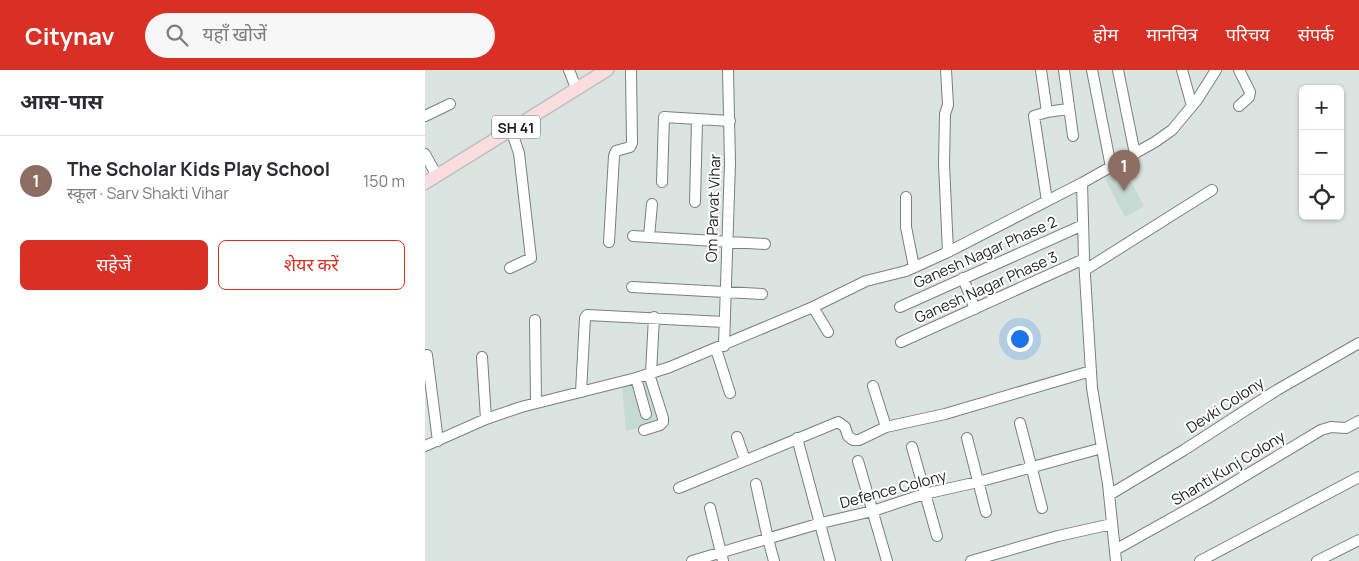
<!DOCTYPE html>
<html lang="hi">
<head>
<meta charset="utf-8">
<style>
	:root { --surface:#fff; --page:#f7f7f7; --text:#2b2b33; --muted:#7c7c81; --line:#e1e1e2; --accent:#d93025 }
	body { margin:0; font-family:Manrope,"Noto Sans Devanagari",sans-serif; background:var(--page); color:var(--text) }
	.controls { position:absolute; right:15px; top:15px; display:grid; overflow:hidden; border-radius:8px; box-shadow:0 1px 4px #0004 }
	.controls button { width:45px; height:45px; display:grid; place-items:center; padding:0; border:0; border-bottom:1px solid var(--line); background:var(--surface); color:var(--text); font:25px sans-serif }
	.you { position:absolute; left:594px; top:268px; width:18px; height:18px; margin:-12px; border:4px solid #fff; border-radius:50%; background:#1a73e8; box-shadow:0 0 0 8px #1a73e833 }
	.badge { display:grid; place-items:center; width:32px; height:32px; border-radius:50%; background:var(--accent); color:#fff; font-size:16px; font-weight:700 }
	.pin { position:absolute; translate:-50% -41px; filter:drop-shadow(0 1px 2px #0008) }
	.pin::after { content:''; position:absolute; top:26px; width:18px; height:15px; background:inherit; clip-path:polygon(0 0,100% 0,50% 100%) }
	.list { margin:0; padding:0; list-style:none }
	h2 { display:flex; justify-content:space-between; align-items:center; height:65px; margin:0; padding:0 20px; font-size:21px }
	h2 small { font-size:16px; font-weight:400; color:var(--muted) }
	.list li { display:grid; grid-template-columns:32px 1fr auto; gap:15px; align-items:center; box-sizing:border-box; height:90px; padding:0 20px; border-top:1px solid var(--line) }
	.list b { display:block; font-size:19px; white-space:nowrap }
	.list p { margin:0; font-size:16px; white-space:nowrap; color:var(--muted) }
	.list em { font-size:16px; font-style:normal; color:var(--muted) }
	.actions { display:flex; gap:10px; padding:15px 20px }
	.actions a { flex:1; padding:11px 0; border:1px solid var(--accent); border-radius:8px; text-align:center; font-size:18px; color:var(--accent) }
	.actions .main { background:var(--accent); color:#fff }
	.icon { flex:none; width:28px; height:28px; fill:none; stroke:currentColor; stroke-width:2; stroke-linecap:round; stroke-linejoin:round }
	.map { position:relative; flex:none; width:934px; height:491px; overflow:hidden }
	header { display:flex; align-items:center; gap:30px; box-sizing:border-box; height:70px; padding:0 25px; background:var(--accent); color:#fff }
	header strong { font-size:24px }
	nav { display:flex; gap:28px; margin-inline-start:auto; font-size:18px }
	.search { width:350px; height:45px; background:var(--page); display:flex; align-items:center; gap:12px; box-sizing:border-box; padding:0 18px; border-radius:28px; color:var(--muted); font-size:19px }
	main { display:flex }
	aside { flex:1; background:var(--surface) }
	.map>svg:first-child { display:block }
</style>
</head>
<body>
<header>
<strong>Citynav</strong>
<div class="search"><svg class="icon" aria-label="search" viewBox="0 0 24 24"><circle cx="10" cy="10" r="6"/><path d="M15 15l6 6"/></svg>यहाँ खोजें</div>
<nav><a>होम</a><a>मानचित्र</a><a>परिचय</a><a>संपर्क</a></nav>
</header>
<main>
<aside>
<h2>आस-पास<small></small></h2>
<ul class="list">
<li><span class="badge" style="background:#8d6e63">1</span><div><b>The Scholar Kids Play School</b><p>स्कूल · Sarv Shakti Vihar</p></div><em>150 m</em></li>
</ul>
<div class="actions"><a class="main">सहेजें</a><a>शेयर करें</a></div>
</aside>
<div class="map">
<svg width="934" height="491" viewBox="0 0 934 491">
	<rect width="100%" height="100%" fill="#dae4e1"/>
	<path fill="#c7dad4" d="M697 95 719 136 700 147 679 107Z
		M222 307 235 353 201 361 197 315Z"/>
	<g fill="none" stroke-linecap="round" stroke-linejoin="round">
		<defs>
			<path id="minor" d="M144 0 151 18
				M521 0 523 35 520 44 519 94 523 182
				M616 0 622 42 609 46 622 131
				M639 0 648 66
				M667 0 686 97
				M693 0 710 84
				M757 0 767 36
				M814 0 825 22 824 27 814 36
				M622 42 643 39
				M0 46 25 34
				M0 84 12 106
				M237 112 239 47 305 51
				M657 113 659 189 667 318 683 414 691 491
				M481 127V157L489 197
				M270 132 272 50
				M208 166 340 174
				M224 167 227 134
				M184 172 189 86 191 81 205 77 207 73 206 0
				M85 198 106 188 94 83 86 60
				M660 200 787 120
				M538 208 550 239
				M207 217 337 224
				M388 237 403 262
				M475 237 658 155
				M110 250 111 332
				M476 272 659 189
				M299 276 305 93 303 0
				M291 279 305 323
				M2 285 13 371
				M57 287 61 349
				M226 303 229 247
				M211 308 221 344
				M448 316 461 357
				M156 322 160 248 162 245 299 252
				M595 353 617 438
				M219 360 235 355 238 352V348L224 304
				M312 367 320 390
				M372 368 405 491
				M542 368 561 442
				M0 376 61 349 96 337 211 308 245 297 388 237 441 211 481 201 523 182 657 113 730 72 747 60 772 30 791 0
				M487 377 512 466
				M433 391 462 491
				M331 414 343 469 349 491
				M254 418 413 352 420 357 423 366 428 370H434L461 357 520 344 666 301
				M684 425 759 380 852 320 934 273
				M285 438 298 491
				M690 480 783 428 896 360 906 357 921 358 934 351
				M267 491 396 453 448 441 499 424 553 412 677 378
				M546 491 633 466 687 454
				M775 491 934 407
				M892 491 934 470"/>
			<path id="major" d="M0 113 182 0"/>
		</defs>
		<use href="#minor" stroke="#78817e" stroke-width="12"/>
		<use href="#major" stroke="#bfc0c0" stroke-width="15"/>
		<use href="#minor" stroke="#fff" stroke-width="10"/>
		<use href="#major" stroke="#fadedf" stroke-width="12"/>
	</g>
	<g text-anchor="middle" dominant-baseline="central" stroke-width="4" stroke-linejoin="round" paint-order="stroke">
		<rect fill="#fff" stroke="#5f6261" stroke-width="1" x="67" y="45.5" width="48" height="23" rx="4"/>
		<g font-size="14" font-weight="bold" fill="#1b1e1d">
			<text x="91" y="57">SH 41</text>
		</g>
		<g font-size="15" fill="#1b1e1d" stroke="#fff">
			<text transform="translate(288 138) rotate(-88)">Om Parvat Vihar</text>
			<text transform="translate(560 182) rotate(-24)">Ganesh Nagar Phase 2</text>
			<text transform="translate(561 217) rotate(-24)">Ganesh Nagar Phase 3</text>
			<text transform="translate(800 335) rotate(-33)">Devki Colony</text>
			<text transform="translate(803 398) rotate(-31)">Shanti Kunj Colony</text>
			<text transform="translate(468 419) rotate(-15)">Defence Colony</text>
		</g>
	</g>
</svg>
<div class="controls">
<button>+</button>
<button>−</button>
<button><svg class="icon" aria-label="locate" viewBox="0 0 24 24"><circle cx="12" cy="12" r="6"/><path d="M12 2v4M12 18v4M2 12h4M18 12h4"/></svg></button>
</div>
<div class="you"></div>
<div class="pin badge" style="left:699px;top:121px;background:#8d6e63">1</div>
</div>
</main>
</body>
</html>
